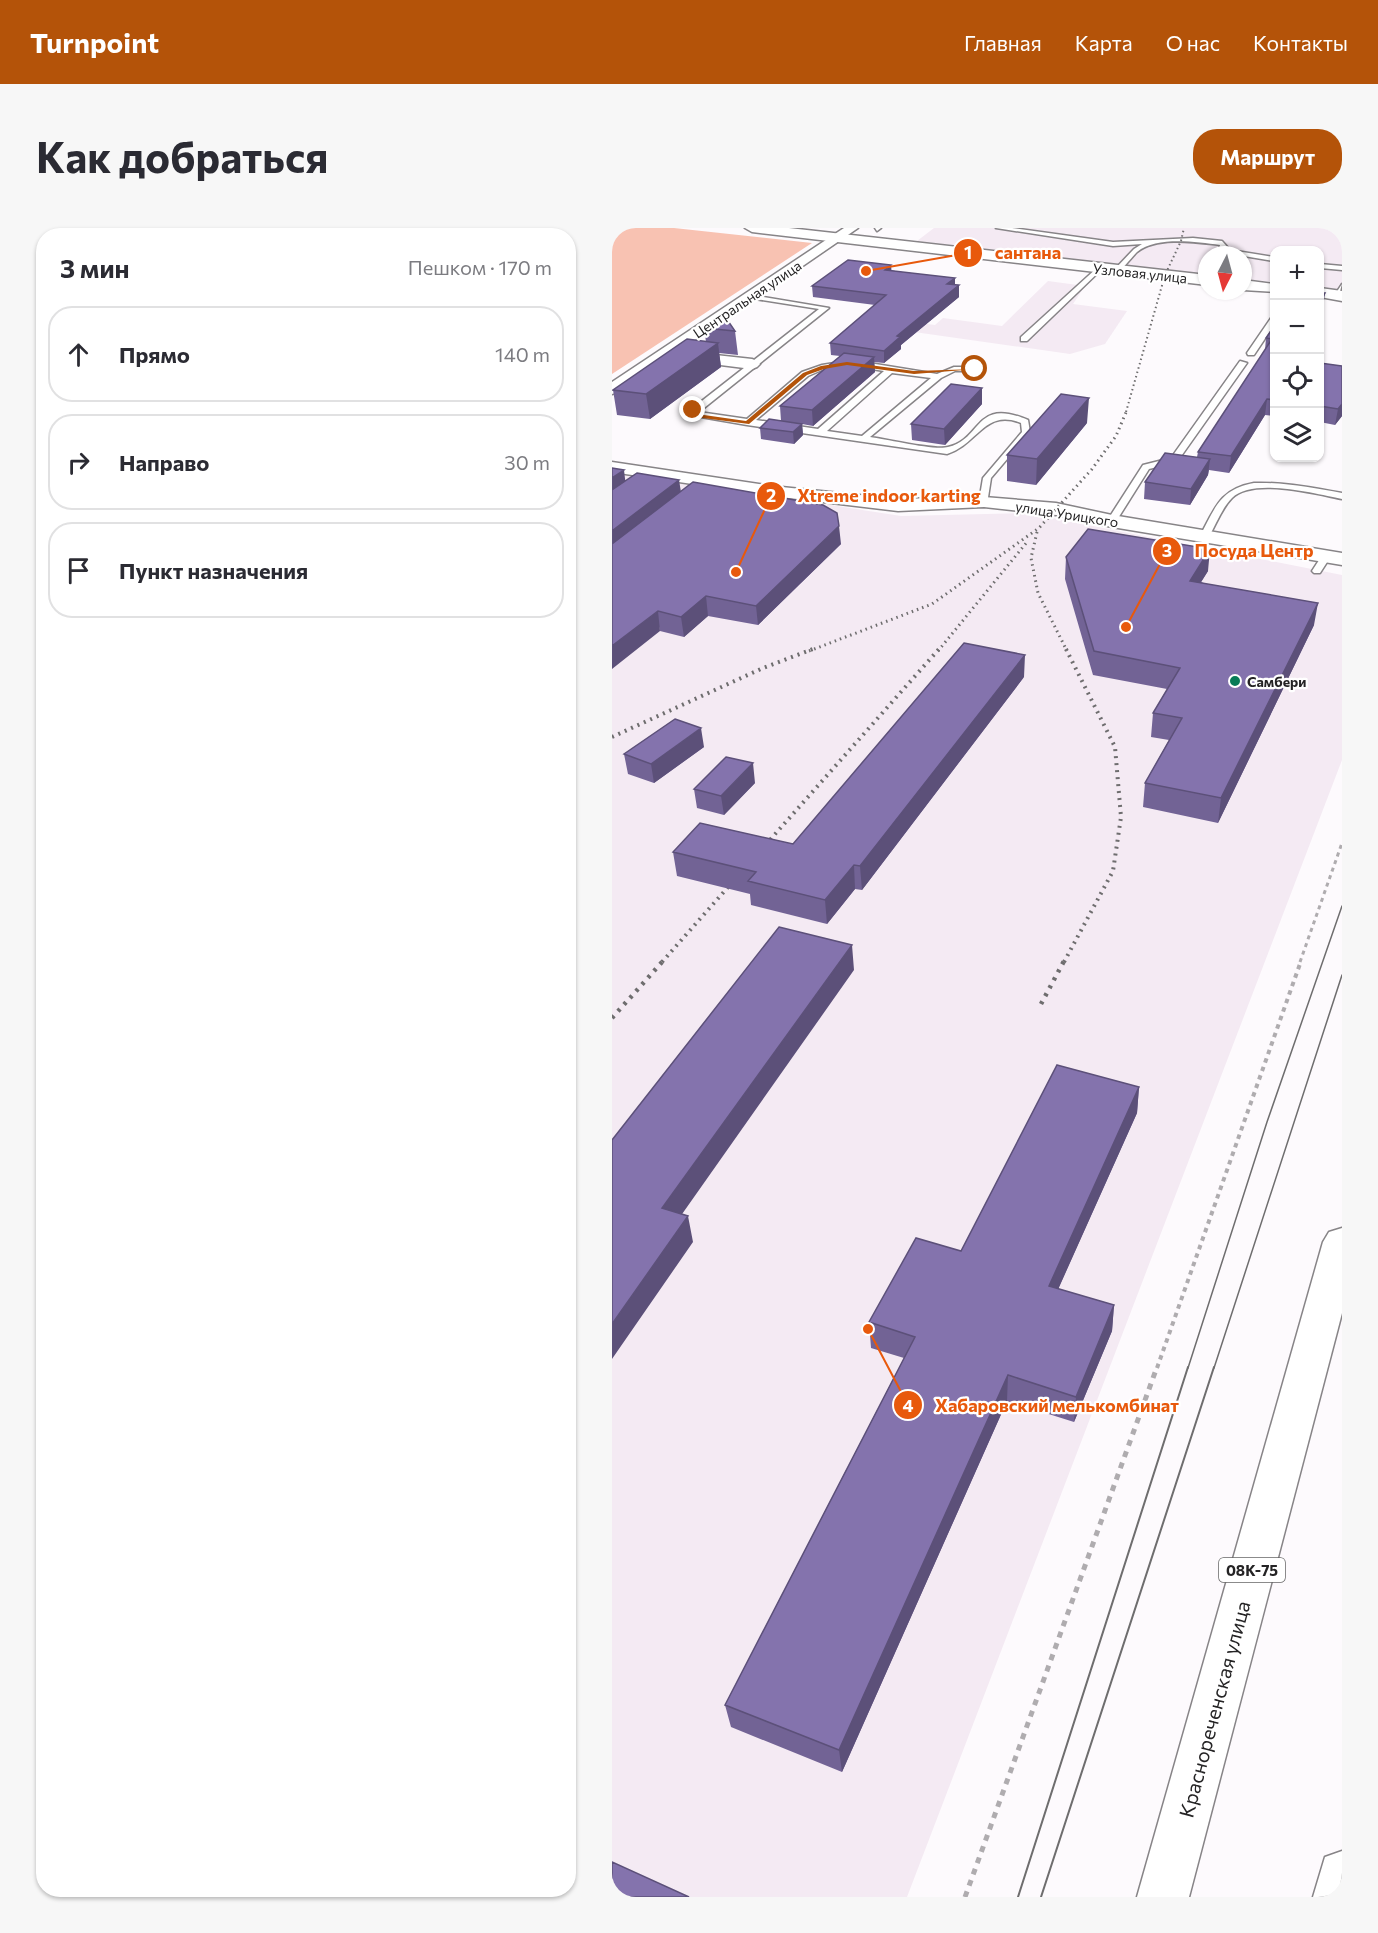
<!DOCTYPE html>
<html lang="ru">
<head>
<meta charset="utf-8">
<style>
	:root { --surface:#fff; --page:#f7f7f7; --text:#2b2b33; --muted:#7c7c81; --line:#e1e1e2; --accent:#b45309 }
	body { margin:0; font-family:Commissioner,sans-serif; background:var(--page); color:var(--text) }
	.controls { position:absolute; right:18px; top:18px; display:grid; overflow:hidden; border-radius:12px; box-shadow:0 2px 4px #0004 }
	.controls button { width:54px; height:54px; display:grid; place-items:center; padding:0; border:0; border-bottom:2px solid var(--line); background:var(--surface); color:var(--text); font:30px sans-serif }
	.compass { position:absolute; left:586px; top:18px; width:54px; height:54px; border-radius:50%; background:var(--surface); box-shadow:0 2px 4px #0004; rotate:186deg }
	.stop { position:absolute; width:18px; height:18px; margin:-14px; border:4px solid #b45309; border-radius:50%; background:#fff }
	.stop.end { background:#b45309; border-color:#fff; box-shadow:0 2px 6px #0008 }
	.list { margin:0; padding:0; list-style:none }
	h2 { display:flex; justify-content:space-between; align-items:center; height:78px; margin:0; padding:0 24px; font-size:26px }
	h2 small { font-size:20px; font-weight:400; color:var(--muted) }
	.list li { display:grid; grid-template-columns:39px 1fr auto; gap:18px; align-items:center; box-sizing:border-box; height:96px; margin:0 12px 12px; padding:0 12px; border:2px solid var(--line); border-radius:24px }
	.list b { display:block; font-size:22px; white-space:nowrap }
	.list em { font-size:20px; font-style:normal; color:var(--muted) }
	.icon { flex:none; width:33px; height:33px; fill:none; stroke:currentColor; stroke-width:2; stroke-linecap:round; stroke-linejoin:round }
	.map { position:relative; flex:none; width:730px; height:1669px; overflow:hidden; border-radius:24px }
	header { display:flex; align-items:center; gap:36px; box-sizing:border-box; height:84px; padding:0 30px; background:var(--accent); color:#fff }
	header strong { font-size:28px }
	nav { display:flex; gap:33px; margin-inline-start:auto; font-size:21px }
	.intro { display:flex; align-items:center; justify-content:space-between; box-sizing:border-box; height:144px; padding:0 36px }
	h1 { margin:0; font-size:42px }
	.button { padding:15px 27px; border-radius:24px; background:var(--accent); color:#fff; font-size:21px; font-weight:700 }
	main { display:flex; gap:36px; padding:0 36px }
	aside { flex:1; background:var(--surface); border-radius:24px; box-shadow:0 2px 4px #0004 }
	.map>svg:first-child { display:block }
</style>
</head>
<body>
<header>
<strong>Turnpoint</strong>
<nav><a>Главная</a><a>Карта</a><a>О нас</a><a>Контакты</a></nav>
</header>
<div class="intro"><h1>Как добраться</h1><a class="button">Маршрут</a></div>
<main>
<aside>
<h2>3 мин<small>Пешком · 170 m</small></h2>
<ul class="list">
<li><svg class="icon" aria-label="ahead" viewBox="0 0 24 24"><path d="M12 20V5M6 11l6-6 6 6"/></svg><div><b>Прямо</b></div><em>140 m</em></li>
<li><svg class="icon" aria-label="right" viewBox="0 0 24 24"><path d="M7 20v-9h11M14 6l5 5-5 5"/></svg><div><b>Направо</b></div><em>30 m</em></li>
<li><svg class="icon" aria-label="arrive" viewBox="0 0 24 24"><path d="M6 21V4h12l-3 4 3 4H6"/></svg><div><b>Пункт назначения</b></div></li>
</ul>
</aside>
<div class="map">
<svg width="730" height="1669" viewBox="0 0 730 1669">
	<rect width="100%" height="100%" fill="#fdfafd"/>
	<path fill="#f4eaf3" d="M322 0H730V62L708 59V22H662V54L631 51V27H595V46L305 13Z
		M436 53 473 58 461 76 515 83 493 116 458 126 267 99 277 91 323 97 331 90 390 98Z
		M0 243 289 288 415 285 730 347V532L295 1669H0Z"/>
	<path fill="#f8c2b2" d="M0 0H62L200 15 0 146Z"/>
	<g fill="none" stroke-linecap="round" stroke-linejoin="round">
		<defs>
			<path id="lane" d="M263 0H269L265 3Z
				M384 0H400L501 14 581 10 610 13 618 22 662 29V33L614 25 607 21 608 17C583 14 545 8 525 24 518 31 513 39 505 44L503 41 522 21 530 16 501 18Z
				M708 36 730 38V42L708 40Z
				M486 39 491 40 415 113H409V109Z
				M730 56 727 67 722 68Z
				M139 67 217 80 87 184 135 191 190 144 210 137 235 133 251 134 325 146 342 139H366V143H343L329 150 258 209C275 211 323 223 336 219 371 211 362 169 416 192L418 204 379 250 375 276 367 274 371 250 410 204 409 195C373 180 366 216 335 226L135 197 77 187V183L207 81 137 70ZM235 137 272 143 206 201 144 192 196 148 212 141ZM280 145 319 150 250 208 215 203Z
				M659 90H662V97L642 127H636L635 125Z
				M628 133 635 135 565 234 537 241 503 295H497L495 293 531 237 559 230Z
				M642 255C672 254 701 260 730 265V271C704 266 641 249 620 270 609 281 604 297 596 310H590L588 308C603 280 608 261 642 255Z
				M711 326 719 328 708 345H702L700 343Z"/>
			<path id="street" d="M232 0H246L67 123 140 131 145 133 148 136 145 139 140 141 69 132 64 130 62 126 6 164 0 166V154Z
				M0 234 160 258 286 271 372 269 444 275 500 287 730 325V337L500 299 444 287 372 279 286 283 160 268 0 244Z
				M730 1623V1669H701L713 1629Z"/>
			<path id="secondary" d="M133 0H177L595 47V57L140 4Z
				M631 52 662 56V64L631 62Z
				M708 60 730 63V73L708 69Z"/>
			<path id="primary" d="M730 1000V1085L577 1669H525L711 1014 717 1004Z"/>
		</defs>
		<use href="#lane" stroke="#878487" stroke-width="3"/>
		<use href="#street" stroke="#878487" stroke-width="3"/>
		<use href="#secondary" stroke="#878487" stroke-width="3"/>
		<use href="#primary" stroke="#878487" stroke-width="3"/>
		<path stroke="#afacaf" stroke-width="3" stroke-dasharray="4 4" stroke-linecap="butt" d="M688 734 730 615"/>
		<path stroke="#afacaf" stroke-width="4" stroke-dasharray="4.5 4.5" stroke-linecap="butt" d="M545 1140 689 733"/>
		<path stroke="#afacaf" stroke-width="5" stroke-dasharray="6 6" stroke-linecap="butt" d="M353 1669 545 1139"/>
		<use href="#lane" fill="#fff" fill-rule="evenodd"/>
		<use href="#street" fill="#fff" fill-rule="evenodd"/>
		<use href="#secondary" fill="#fff" fill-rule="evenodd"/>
		<use href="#primary" fill="#fff" fill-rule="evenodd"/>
		<path stroke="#6e6d6e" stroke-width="1.5" d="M576 1140 655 894 730 678
			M602 1140 730 747"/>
		<path stroke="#6e6d6e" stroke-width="2" d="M406 1669 576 1139
			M429 1669 602 1139"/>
		<path stroke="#6e6d6e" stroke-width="2" stroke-dasharray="1.5 3" stroke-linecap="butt" d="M514 184 553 47 569 13 572 0"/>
		<path stroke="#6e6d6e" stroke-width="3" stroke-dasharray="1.5 4" stroke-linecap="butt" d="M425 304 419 330 426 365 455 423
			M197 423 320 376 427 300 480 241 504 208 515 182
			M326 423 415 314"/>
		<path stroke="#6e6d6e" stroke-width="4" stroke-dasharray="2 5" stroke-linecap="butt" d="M0 509 151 440 201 421
			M149 622 327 421
			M50 734 125 649
			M452 734 501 643 509 589 503 519 454 421"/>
		<path stroke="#6e6d6e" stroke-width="4.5" stroke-dasharray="3 6" stroke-linecap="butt" d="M429 776 452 733
			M0 790 51 733"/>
	</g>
	<path fill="#726395" d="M279 42 343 57 347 69 289 117V121L272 135 262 134 263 144 201 198 190 196 191 207 182 216 149 211 148 200 169 193 168 178 228 128 219 127 218 115 263 77 201 69 200 58Z
		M663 97V188L653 187 617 245 597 242 596 247 578 277 532 271 533 254 585 229 586 224 653 122 654 110Z
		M92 100 123 103 126 127 107 125 109 139 38 191 5 187 1 162 94 114Z
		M708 135 730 138V188L723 197 708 194Z
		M370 160V176L333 217 300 212 299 196Z
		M475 195 424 257 395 253V227Z
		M13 253 69 264 229 316 146 397 96 388 72 409 48 403Z
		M454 329 596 343 589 354 702 397 606 595 531 579 533 555 557 512 539 509 541 485 555 461 481 447 453 351Z
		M412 449 250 662 243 661 215 696 139 677 138 666 65 648 61 624 181 616Z
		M92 519 42 555 16 546 12 526Z
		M143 555 112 587 85 580 82 561Z
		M527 859 525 885 446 1061 502 1077 500 1103 462 1194 395 1173 230 1544 119 1499 113 1477 292 1130 259 1120 257 1094 349 1023Z"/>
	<path fill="#5c5079" d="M279 37 280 48 273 42Z
		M343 50V61L347 57V69L289 117V121L272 135V123L285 108 335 56Z
		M713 65 711 80 708 85V74Z
		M106 115 109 139 38 191 34 166Z
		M262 129 263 144 201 198 200 182Z
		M370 160V176L333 217 332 201Z
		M477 170 475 195 424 257 425 231Z
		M655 171 653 187 617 245 619 228Z
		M730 176V188L723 197 726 181Z
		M190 196 191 207 182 216 181 204Z
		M598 231 596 247 578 277 579 261Z
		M12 242 14 259 0 270V250Z
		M67 252 70 270 0 324V303Z
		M227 298 229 316 146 397 144 378Z
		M598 321 596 343 576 375 578 353Z
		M94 368 96 388 72 409 69 389Z
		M706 375 702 397 606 595 609 570Z
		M46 383 48 403 0 441V418Z
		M413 427 412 449 250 662 248 638Z
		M89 500 92 519 42 555 39 536Z
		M141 535 143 555 112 587 109 568Z
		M242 637 243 661 215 696 213 672Z
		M240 717 242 742 56 1006 50 980Z
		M527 859 525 885 436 1084 437 1058Z
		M76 988 81 1014 0 1131V1096Z
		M502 1077 500 1103 462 1194 464 1169Z
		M396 1147 395 1173 230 1544 227 1522Z"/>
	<path fill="#8473ad" stroke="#5c5079" stroke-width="1.5" d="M236 32 279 37 273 42 343 50 335 56 347 57 285 108 288 109 272 123 218 115 274 67 200 58Z
		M708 65H713L708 74Z
		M112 87 123 103 92 100Z
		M663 97V172L655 171 619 228 586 224 660 111 654 110Z
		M75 111 106 115 34 166 1 162Z
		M232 125 262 129 200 182 168 178Z
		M708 135 730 138V176L726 181 708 178Z
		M339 156 370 160 332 201 299 196Z
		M449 166 477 170 425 231 395 227Z
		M157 191 190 196 181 204 148 200Z
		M553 225 598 231 579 261 533 254Z
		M0 240 12 242 0 250Z
		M25 245 67 252 0 303V262Z
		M81 254 211 277 225 285 227 298 144 378 94 368 69 389 46 383 0 418V316Z
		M476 301 598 321 578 353 706 375 609 570 533 555 570 490 541 485 568 440 482 423 454 329Z
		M352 415 413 427 248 638 242 637 213 672 136 653 144 644 61 624 88 595 181 616Z
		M63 491 89 500 39 536 12 526Z
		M114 529 141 535 109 568 82 561Z
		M167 699 240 717 50 980 76 988 0 1096V912Z
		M445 837 527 859 437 1058 502 1077 464 1169 396 1147 227 1522 113 1477 303 1109 257 1094 304 1010 349 1023Z
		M0 1634 77 1669H0Z"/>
	<path fill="#b45309" d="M235 134 302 143 365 141 302 146 235 137 212 141 195 147 137 196 83 189 77 185 81 180 85 186 134 193 191 145 209 138Z"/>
	<circle fill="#077b57" stroke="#fff" stroke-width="2" cx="623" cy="453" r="6"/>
	<g text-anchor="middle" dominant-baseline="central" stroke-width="4.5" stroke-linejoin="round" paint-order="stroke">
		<g font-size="14" fill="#252425" stroke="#fff">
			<text transform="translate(528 45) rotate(6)">Узловая улица</text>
			<text transform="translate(135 71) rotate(-34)">Центральная улица</text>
			<text transform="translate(455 286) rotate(9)">улица Урицкого</text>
		</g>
		<g font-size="14" font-weight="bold" fill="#252425" stroke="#fff" text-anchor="start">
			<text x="635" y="453">Самбери</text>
		</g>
		<rect fill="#fff" stroke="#666" stroke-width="1.5" x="607" y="1330" width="66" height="24" rx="4.5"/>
		<g font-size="15" font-weight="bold" fill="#252425">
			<text x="640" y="1342">08К-75</text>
		</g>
		<g font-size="20" fill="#252425" stroke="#fff">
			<text transform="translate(602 1481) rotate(-75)">Краснореченская улица</text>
		</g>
	</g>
	<path fill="none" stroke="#e8590c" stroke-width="2" d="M254 43L356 25M124 344L159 268M514 399L555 323M256 1101L296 1177"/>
	<g fill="#e8590c" stroke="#fff" stroke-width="2">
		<circle cx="254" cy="43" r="6"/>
		<circle cx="124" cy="344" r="6"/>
		<circle cx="514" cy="399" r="6"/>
		<circle cx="256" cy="1101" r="6"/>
		<circle cx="356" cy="25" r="15"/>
		<circle cx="159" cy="268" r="15"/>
		<circle cx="555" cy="323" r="15"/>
		<circle cx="296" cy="1177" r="15"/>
	</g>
	<g font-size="18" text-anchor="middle" font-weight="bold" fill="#fff">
		<text x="356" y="31">1</text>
		<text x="159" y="274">2</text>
		<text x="555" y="329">3</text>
		<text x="296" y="1184">4</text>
	</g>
	<g font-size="18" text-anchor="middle" font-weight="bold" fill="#e8590c" stroke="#fff" stroke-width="4.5" stroke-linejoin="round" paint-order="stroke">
		<text x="416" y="31">сантана</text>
		<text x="277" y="274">Xtreme indoor karting</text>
		<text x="642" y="329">Посуда Центр</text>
		<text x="445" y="1184">Хабаровский мелькомбинат</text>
	</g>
</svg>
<div class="controls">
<button>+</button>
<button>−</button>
<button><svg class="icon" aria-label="locate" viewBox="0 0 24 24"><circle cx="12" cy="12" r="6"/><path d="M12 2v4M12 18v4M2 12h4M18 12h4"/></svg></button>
<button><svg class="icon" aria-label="layers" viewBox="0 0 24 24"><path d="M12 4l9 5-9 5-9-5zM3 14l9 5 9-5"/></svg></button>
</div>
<svg class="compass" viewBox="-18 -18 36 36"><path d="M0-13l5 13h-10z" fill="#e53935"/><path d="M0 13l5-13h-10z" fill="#7c7c81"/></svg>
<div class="stop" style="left:363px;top:141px"></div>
<div class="stop end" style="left:81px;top:182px"></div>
</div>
</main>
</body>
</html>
